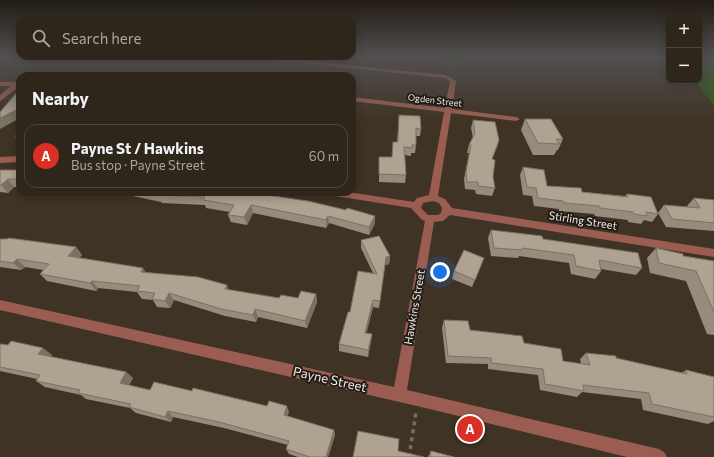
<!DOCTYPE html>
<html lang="en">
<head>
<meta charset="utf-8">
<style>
	:root { --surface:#2e261b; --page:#362e24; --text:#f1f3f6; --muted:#a7a5a3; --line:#49433a; --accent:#d93025 }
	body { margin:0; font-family:Commissioner,sans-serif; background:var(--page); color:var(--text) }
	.controls { position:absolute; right:12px; top:12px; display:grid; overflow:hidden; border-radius:8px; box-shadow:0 2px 10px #0003 }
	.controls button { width:36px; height:36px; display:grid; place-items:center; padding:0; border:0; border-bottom:1px solid var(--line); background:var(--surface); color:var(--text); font:20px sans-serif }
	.you { position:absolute; left:440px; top:272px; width:14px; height:14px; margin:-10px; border:3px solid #fff; border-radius:50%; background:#1a73e8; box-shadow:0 0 0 6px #1a73e833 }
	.badge { display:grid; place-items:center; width:26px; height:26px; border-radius:50%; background:var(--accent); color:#fff; font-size:13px; font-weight:700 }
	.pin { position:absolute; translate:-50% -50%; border:2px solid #fff; box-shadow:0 1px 4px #0006 }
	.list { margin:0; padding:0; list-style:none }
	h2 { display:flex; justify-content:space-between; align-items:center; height:52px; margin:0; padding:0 16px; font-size:17px }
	h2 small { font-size:13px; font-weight:400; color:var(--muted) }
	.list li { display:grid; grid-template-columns:26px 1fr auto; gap:12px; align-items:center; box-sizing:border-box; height:64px; margin:0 8px 8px; padding:0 8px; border:1px solid var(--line); border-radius:12px }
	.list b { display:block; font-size:15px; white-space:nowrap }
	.list p { margin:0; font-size:13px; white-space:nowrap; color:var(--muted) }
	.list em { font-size:13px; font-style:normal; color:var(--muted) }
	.icon { flex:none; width:22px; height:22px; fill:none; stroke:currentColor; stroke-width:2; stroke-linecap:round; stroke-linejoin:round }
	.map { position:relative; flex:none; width:714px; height:457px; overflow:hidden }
	.search { position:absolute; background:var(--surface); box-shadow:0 2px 10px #0003; left:16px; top:16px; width:340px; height:44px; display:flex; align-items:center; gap:10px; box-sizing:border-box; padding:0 14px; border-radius:12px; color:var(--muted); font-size:15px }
	.panel { position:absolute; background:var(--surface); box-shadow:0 2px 10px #0003; left:16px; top:72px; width:340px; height:124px; border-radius:12px }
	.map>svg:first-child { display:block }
</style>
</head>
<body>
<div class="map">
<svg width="714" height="457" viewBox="0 0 714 457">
	<rect width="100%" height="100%" fill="#3e3324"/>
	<path fill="#2f5913" d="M450 57H481L449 66 441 60Z
		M699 57H714V106L695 81H699Z"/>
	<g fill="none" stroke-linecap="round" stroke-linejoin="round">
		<path stroke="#766c5f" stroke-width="1.5" stroke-dasharray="2 2" stroke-linecap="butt" d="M375 60 392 57"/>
		<path stroke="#766c5f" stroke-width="3.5" stroke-dasharray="4 4" stroke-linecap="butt" d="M409 457 416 412"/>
		<path fill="#9b5d51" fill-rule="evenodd" d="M253 57H266L446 75 456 81 453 83 445 78 255 58Z"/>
		<path fill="#9b5d51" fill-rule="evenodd" d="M453 79 456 81 452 109 516 117 520 119 516 121 451 113 438 196 445 199 452 208 714 249V257L450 215 443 221 434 222 407 390 659 449 664 452 667 457H627L417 406 0 310V300L394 387 425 221 422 220 411 208 329 195 324 192H348L414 202 417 198 429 195 444 112 352 101V97L445 108 450 81ZM433 201 439 203 442 208 441 213 438 215H428L421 208 423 203Z
			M0 82H20V86L0 101V95L11 86H0Z
			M20 156V162L0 163V157Z"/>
	</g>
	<path fill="#968b7c" d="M399 115 421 129 420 136H416V145L415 153H411V156L405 155 406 175 405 183 379 182V157H392L397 142Z
		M525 119 563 139 558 150H557L554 155H533L521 130Z
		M473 120 499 140 492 159 493 177 495 188 492 196 476 194 475 190 465 189 464 179 469 153H467L469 145 473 138 471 128Z
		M523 167 547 186 582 192 625 196 627 194 658 214 652 222 644 220 641 224 628 222V220L595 216 594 214 559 211V209L534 206 532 196 523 195 520 175Z
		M0 170H20V187H14L8 193 0 192Z
		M126 192H246L375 223 369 235 329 223 326 228 253 213 247 225 231 222 228 215 230 212 206 208 205 205 162 203 161 202 128 195Z
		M694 198 714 200V231L666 227 658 213 664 205 688 207 687 206Z
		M491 230 642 268 636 275 601 269V271L595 279 571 274 569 263 519 256 518 258 491 256 488 238Z
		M0 239 76 247 82 255 79 258 229 290 279 298H298L316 294 317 302 307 328 258 317 256 322 225 316 174 300 170 308 157 307 153 300 142 299 137 292 98 288 96 291 47 281 40 274 43 270 25 267 21 270 0 267Z
		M361 240 390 256 389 264 385 265 379 308 373 307 366 333 372 334 371 341 368 357 339 351V344L350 312 373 273 361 248Z
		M656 248 683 256 714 261V335L707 334 686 281 650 273 647 258Z
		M481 266 472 287 452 279 454 271Z
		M444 320 470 330 524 343 563 361 581 364 580 359 586 353 616 358 682 373 686 370 714 377V421L708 424 643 410 641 399 582 392 577 397 540 390 538 375 488 369V364L446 363 442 328Z
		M0 344 52 355 50 357 126 372 133 378 129 385 150 390 192 391 289 412 287 416 334 430 335 435 328 457H298L289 454 286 449 288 445 224 428 173 417 171 422 136 413 130 408 86 399 81 395 45 387 36 381 37 379 0 371Z
		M431 451 454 457H428Z"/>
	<path fill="#7a7165" d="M20 108V118L0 129V118Z
		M20 137V143L16 138Z
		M499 140 497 148 489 167 492 159Z
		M8 179 14 187 8 193 1 185Z
		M251 205 253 213 247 225 244 217Z
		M328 216 329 223 326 228V220Z
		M375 216V223L369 235V227Z
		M76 247 82 255 74 264 68 256Z
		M390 256 389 264 385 265 379 308 386 257Z
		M17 259 25 267 21 270 13 263Z
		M143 268 148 276 141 272Z
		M92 281 98 288 96 291 90 283Z
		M227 285 230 293 225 289Z
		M169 293 174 300 170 308 165 301Z
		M316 294 317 302 307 328 305 321Z
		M373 300V307L365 340V333Z
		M255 309 258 317 256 322 253 315Z
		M372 334 371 341 368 357V350Z
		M43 348 52 355 47 361 38 354Z
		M126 372 133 378 127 389 120 383Z
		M287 406 289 412 286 420 284 415Z
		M168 411 173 417 171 422 165 417Z
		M334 430 335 435 328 457H326Z"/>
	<path fill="#aea290" stroke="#7a7165" d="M18 91H20V108L0 118V112Z
		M399 115 420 116 421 129 416 128V145H412V148L404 147 406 175 379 174V157H392L393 142H398Z
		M525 119H551L563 139H556L560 144 538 143Z
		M473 120 495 122 499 140 492 159 495 160 493 177 495 188 478 186V182H467L466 172 471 145H469L475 133Z
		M20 125V137L16 138 17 126Z
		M523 167 544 170 547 186 581 188 582 192 628 197 627 194 651 197 658 214 646 212 647 216 634 214 633 212 600 208 599 206 564 203 563 201 538 198 536 188 527 187Z
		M0 170H20V179H8L1 185H0Z
		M148 192H246L308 201 346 210 347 208 375 216 369 227 328 216 326 220 251 205 244 217 228 215 234 205 203 200 205 197 158 195V194Z
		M694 198 714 200V223L672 219 664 205 700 208Z
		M491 230 542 236 543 239 638 253 642 268 599 260 601 271 576 266 574 255 522 248V250L494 248Z
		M379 236 390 256 386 257 380 301 373 300 365 333 372 334 368 350 339 344 348 312H350L358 271 377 274 361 240Z
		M9 238 76 247 68 256 143 268 141 272 198 277 227 285 225 289 279 298 281 295 298 298 301 291 316 294 305 321 255 309 253 315 221 309 169 293 165 301 152 299 155 293 137 291 140 286 92 281 90 283 40 274 49 264 17 259 13 263 0 261V239H7Z
		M656 248 683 254V256L714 261V312L696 271 659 263Z
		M464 250 484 258 475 280 454 271Z
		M444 320 468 321 470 330 522 336 524 343 561 349 563 361 590 365 586 353 616 356V358L687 374 686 370 714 377V417L652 404 649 393 583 385 584 391 545 384 543 369 492 363 491 358 448 356Z
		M11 341 43 348 38 354 126 372 120 383 150 390 154 382 192 391 193 388 267 406 269 401 287 406 284 415 334 430 326 457H310L286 449 289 441 219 422 168 411 165 417 129 407 131 404 78 393 80 390 36 381 40 375 0 367V344L8 345Z
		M358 431 399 439 398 451 424 457H353Z
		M431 451 454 457H430Z"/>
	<linearGradient id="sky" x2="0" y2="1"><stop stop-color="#221c14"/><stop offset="0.47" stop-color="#525050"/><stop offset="1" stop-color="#525050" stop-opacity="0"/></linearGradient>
	<rect width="714" height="121" fill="url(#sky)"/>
	<g text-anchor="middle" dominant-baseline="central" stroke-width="4" stroke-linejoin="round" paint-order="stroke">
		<g font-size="9" fill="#f0e9e0" stroke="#211c15">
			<text transform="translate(435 100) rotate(7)">Ogden Street</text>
		</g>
		<g font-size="11" fill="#f0e9e0" stroke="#211c15">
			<text transform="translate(583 220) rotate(9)">Stirling Street</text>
			<text transform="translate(414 307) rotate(-80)">Hawkins Street</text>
		</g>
		<g font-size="13" fill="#f0e9e0" stroke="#211c15">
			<text transform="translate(330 379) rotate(13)">Payne Street</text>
		</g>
	</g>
</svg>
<div class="controls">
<button>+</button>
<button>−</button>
</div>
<div class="you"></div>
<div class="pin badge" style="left:470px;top:429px">A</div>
<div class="search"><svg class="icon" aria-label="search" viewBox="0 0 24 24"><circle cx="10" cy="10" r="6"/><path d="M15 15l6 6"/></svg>Search here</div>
<section class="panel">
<h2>Nearby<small></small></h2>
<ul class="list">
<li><span class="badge">A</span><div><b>Payne St / Hawkins</b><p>Bus stop · Payne Street</p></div><em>60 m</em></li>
</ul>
</section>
</div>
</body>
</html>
